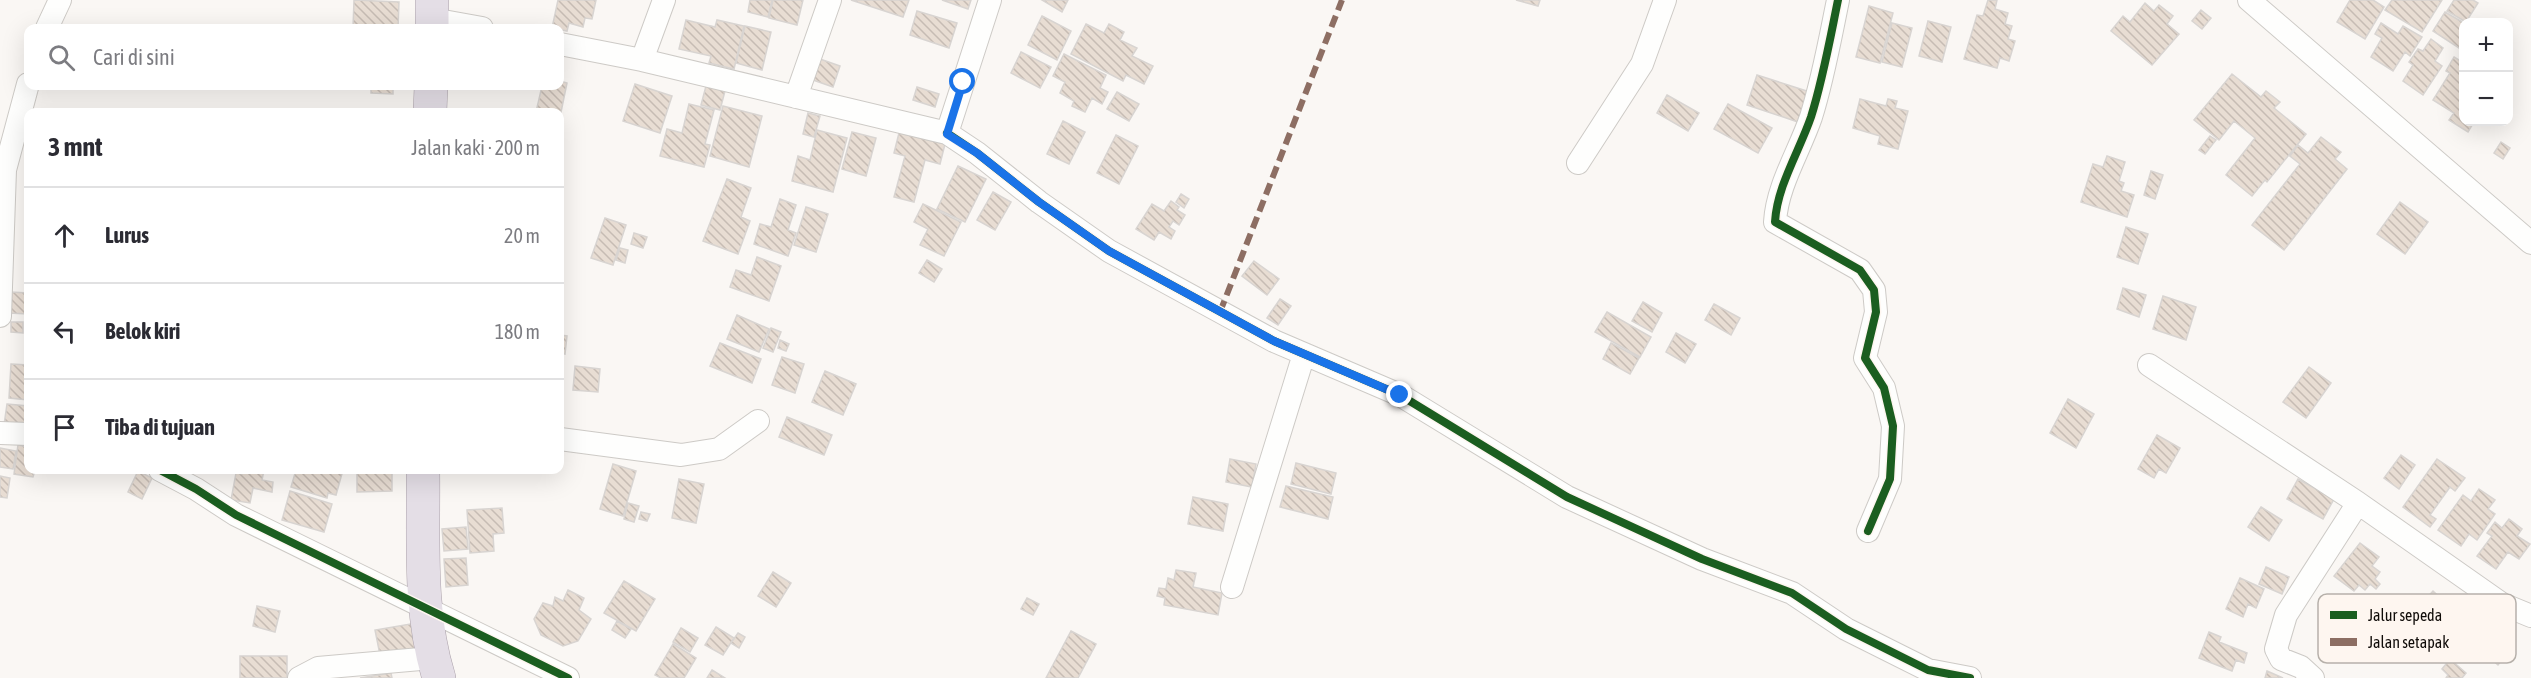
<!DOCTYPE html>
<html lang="id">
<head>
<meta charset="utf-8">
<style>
	:root { --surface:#fff; --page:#f2f2f3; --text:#2b2b33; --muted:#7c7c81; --line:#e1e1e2 }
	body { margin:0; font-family:"Asap Condensed",sans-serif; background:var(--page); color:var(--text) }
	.controls { position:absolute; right:18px; top:18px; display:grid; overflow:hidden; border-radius:12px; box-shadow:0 6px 24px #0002 }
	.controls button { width:54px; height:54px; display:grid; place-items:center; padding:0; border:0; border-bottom:2px solid var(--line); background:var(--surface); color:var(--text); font:30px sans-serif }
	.stop { position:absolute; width:18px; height:18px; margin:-14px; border:4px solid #1a73e8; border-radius:50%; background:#fff }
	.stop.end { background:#1a73e8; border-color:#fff; box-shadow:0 2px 6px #0008 }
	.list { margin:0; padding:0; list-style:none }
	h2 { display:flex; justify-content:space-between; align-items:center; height:78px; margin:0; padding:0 24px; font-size:26px }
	h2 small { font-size:20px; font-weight:400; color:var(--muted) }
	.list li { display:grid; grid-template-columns:39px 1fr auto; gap:18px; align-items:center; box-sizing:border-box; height:96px; padding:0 24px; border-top:2px solid var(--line) }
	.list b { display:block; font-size:22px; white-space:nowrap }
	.list em { font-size:20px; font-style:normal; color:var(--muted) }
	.icon { flex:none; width:33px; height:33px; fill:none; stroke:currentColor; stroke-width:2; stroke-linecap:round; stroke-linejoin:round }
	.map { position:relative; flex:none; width:2531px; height:678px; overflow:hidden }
	.search { position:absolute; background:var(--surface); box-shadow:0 6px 24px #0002; left:24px; top:24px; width:540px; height:66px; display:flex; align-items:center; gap:15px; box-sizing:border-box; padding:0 21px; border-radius:12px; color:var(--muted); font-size:22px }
	.panel { position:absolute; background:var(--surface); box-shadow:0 6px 24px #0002; left:24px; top:108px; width:540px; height:366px; border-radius:12px }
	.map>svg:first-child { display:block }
</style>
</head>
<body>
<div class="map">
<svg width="2531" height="678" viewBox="0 0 2531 678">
	<defs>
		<pattern id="building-back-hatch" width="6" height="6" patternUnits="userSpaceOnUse" patternTransform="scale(1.5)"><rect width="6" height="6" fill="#e8ddd3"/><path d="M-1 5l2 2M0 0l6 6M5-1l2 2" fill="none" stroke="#c6bcb4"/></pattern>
	</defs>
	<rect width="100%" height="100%" fill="#faf7f4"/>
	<path fill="url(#building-back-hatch)" stroke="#d8d4d1" stroke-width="1.5" d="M354 0 399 2 398 28H353Z
		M558 0H596L592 19 585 18 583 27 569 23 567 31 552 28Z
		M750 0H772L768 17 748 12Z
		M773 0H803L797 25 769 18Z
		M851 0H909L903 17Z
		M942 0H971L968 9Z
		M1042 0H1068L1062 12Z
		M1516 0H1540L1538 6Z
		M1988 0H1997L1995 9 2008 13 2005 24 2012 26 2008 39 2015 41 2009 61 2000 58 1997 68 1964 59 1977 15 1983 16Z
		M2350 0H2373L2384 7 2365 39 2337 22Z
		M2392 0H2442L2422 32 2385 10Z
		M2454 0H2473L2478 3 2466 22 2447 11Z
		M2145 3 2154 11 2159 5 2173 16 2167 24 2179 34 2152 65 2111 31 2123 16 2130 22Z
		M1869 6 1893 13 1880 63 1856 57Z
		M2201 10 2211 18 2202 29 2192 21Z
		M917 11 957 23 949 48 910 35Z
		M2445 12 2464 23V41L2459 48 2433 31Z
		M1042 16 1071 31 1057 60 1028 45Z
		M686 20 715 27 717 20 744 26 734 69 709 63 711 56 679 49Z
		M1928 21 1951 27 1942 62 1919 56Z
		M1892 23 1912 28 1902 67 1882 62Z
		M2381 23 2398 34 2403 26 2422 37 2410 56 2405 52 2393 71 2371 57 2382 38 2375 34Z
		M1086 24 1104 33 1109 24 1124 32 1120 40 1137 48 1132 56 1153 66 1144 84 1126 75 1123 81 1071 54Z
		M745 26 771 32 762 70 736 63Z
		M2431 39 2443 48 2435 61 2442 66 2423 95 2403 81 2413 65 2409 62 2418 49 2423 51Z
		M1021 52 1051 67 1040 88 1011 73Z
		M1064 54 1106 75 1100 88 1108 92 1102 104 1092 98 1085 112 1072 106 1074 101 1060 93 1065 82 1053 76Z
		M2454 57 2462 62 2464 60V122H2474L2468 132 2449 120 2454 113 2433 100 2450 73 2446 71Z
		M820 59 840 66 833 87 813 80Z
		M2232 74 2261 97 2266 91 2280 102 2274 108 2306 134 2267 182 2265 180 2252 196 2226 175 2255 138 2234 121 2219 140 2194 120Z
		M1757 75 1816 94 1798 122 1747 105Z
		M560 81 567 83 560 117V112H536L542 86H560Z
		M635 84 672 96 660 133 623 121Z
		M371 86H393V94L371 93Z
		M706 86 725 91 720 110 701 105Z
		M917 87 939 94 935 107 913 100Z
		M1117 92 1139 104 1129 121 1107 109Z
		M1667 95 1699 113 1688 131 1657 113Z
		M1860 99 1886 106 1888 99 1897 101 1895 108 1908 111 1898 149 1878 144 1880 136 1853 128Z
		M689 104 714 110 705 144 710 145 704 167 660 156 667 129 682 133Z
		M1728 104 1772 128 1758 153 1714 129Z
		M723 106 762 116 749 167 710 156Z
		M808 113 820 116 814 137 803 134Z
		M1063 121 1085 132 1069 164 1047 154Z
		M817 130 847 138 833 192 792 181 798 156 810 160Z
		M852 132 876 138 866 176 842 169Z
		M899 133 945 144 940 164 925 160 914 202 894 197 905 156 894 153Z
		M1116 135 1138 146 1119 184 1097 173Z
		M2210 136 2216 140 2205 154 2199 150Z
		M2321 137 2341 152 2335 159 2347 169 2284 250 2252 225 2300 164 2290 156 2298 145 2308 153Z
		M2501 142 2510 148 2503 159 2494 153Z
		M2107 156 2125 162 2119 181 2124 183 2121 191 2134 195 2127 217 2081 202 2093 164 2103 167Z
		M958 166 986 179 965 222 937 209Z
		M2151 171 2163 175 2155 199 2144 195Z
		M727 179 751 188 741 217 750 221 738 254 703 241Z
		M993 192 1011 202 995 230 977 220Z
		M1181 194 1189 199 1184 208 1176 202Z
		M780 199 796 205 788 230 796 233 788 256 754 244 760 224 771 227Z
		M1171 201 1179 207 1177 210 1185 215 1179 225 1173 221 1169 227 1175 231 1171 239 1159 232 1154 240 1136 229 1152 204 1164 211Z
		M2400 202 2428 222 2405 254 2377 234Z
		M923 204 961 222 944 256 920 245 928 229 914 222Z
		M806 207 828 214 816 252 794 245Z
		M605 218 626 225 613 265 591 258Z
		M2126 227 2148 234 2138 264 2117 257Z
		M634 233 647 237 643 248 631 244Z
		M620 248 628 250 625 263 616 260Z
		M757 257 781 266 769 301 730 287 736 270 751 275Z
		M927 260 942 269 934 282 919 273Z
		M1254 261 1279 279 1267 295 1242 276Z
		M2123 288 2146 295 2139 317 2117 309Z
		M10 292 28 293V314L9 313Z
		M2163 296 2196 307 2186 340 2153 329Z
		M1280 299 1291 306 1278 325 1267 318Z
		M1643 302 1662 313 1652 332 1632 321Z
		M1714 304 1740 318 1731 335 1705 320Z
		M1607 312 1651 337 1640 357 1595 332Z
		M737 315 769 329 759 352 727 339Z
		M11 322H23V333L11 332Z
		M771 328 781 332 773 352 763 348Z
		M1676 333 1696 344 1685 363 1666 352Z
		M560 335 567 336 565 354 560 353Z
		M780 340 789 344 786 351 778 348Z
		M720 343 761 359 752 383 710 366Z
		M1611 343 1639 358 1630 374 1603 359Z
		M782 357 804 364 795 393 772 385Z
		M11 364 28 365V400L9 398Z
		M575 366 600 369 598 392 573 390Z
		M2309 367 2331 383 2306 418 2283 402Z
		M825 371 856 384 843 415 812 402Z
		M2068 399 2094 414 2076 448 2050 433Z
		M7 404 28 406V428L4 425Z
		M787 417 832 435 824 455 779 437Z
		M2157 435 2180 448 2166 473 2159 469 2154 478 2138 469Z
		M18 445 28 447V470H35L33 477 14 474Z
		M0 448 16 451 13 469 0 467Z
		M2401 455 2415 465 2399 489 2384 478Z
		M1230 459 1256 464 1252 487 1226 482Z
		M2437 459 2465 478 2455 491 2450 487 2430 515 2436 519 2430 527 2403 507Z
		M1296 463 1336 473 1331 494 1291 484Z
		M613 464 636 471 623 516 600 509Z
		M243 470H264L262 480 273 482 272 492 253 488 250 503 231 500 236 473 242 474Z
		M296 470H343L336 495 328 493 327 498 291 487Z
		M365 470H392V491L357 492V471Z
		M138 471 152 478 142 499 128 492Z
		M0 476 10 478 7 498 0 497Z
		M679 479 704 484 696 523 672 518Z
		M2298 479 2334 499 2323 519 2287 499Z
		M1286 486 1333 497 1328 519 1280 507Z
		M2479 489 2495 500 2488 509 2495 514 2477 540 2469 534 2461 546 2438 530 2463 495 2471 501Z
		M290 491 332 504 324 532 282 520Z
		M1193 497 1228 504 1223 531 1188 524Z
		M628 503 639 506 634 522 624 519Z
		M2261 507 2282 520 2269 541 2248 527Z
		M502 508 504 533 493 534 494 551 470 553 467 510Z
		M641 512 650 514 647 521 639 519Z
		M2509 519 2522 529 2517 536 2530 544 2519 559 2508 552 2496 569 2477 556 2492 536 2487 533 2495 522 2502 528Z
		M466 527 468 549 444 551 442 529Z
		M2360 543 2379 557 2372 566 2380 572 2375 579 2380 584 2376 589 2370 584 2365 590 2359 585 2354 591 2334 576Z
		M466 558 468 585 446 587 444 559Z
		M2266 567 2289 577 2282 594 2259 584Z
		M1176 570 1196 573 1193 587 1222 593 1218 615 1164 605 1165 598 1157 596 1159 588 1166 589 1168 578 1174 580Z
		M773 572 791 583 776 607 758 596Z
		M2240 578 2264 589 2256 608 2248 604 2243 617 2226 609Z
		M624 581 655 599 636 631 604 613Z
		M568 590 584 598 579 610 591 619 578 641 563 646 541 635 534 619 543 603 553 606 555 597 563 601Z
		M2433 591 2452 609 2414 650 2395 632Z
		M1027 598 1039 604 1033 615 1021 609Z
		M257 606 280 611 275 632 253 626Z
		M2473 615 2512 647 2498 665 2478 648 2470 658 2451 643Z
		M617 621 631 629 625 638 612 630Z
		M416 623 420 648 380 655 375 630Z
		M716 627 734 638 723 655 705 645Z
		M681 628 698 638 690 652 673 642Z
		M1071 631 1096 644 1078 678H1046Z
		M2209 632 2221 637 2219 642 2247 653 2244 663 2236 660 2232 671 2199 658Z
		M738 633 745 637 739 648 731 643Z
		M673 644 696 658 684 678H661L655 675Z
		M240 656H287V678H240Z
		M2450 659 2466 673 2462 678H2446L2448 675 2442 669Z
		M712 670 725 678H707Z
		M2267 671 2283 678H2265Z
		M391 673 392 678H360Z"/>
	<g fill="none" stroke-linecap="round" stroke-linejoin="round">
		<defs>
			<path id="minor" d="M1838 0C1830 39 1823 79 1811 117 1799 152 1777 186 1775 222L1860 270 1874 290 1876 312 1865 358 1884 388 1893 426 1890 479 1868 531
				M2249 0 2531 243
				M432 19 482 28
				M47 28 60 0
				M560 44 642 60 947 133 990 0
				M642 60 664 0
				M796 97 830 0
				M947 133 977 153 1039 202 1109 251 1274 341 1400 395 1567 497 1702 559 1792 593 1846 629 1928 670 1970 678
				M1578 163 1642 64 1665 0
				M0 316 5 170 28 84
				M2149 365 2358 503
				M0 433 28 434
				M560 439 681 455 719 449 758 421
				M160 470 196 489 236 515 568 678
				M1232 587 1304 354
				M299 678 318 668 432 658
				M2313 678 2301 667 2281 659 2276 649 2286 615 2358 503 2502 604 2531 616"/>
			<path id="trunk" d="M432 28V0
				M430 112 431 86
				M423 470C424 539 418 611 439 678"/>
		</defs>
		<use href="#minor" stroke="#cdcac6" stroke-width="24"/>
		<use href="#trunk" stroke="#aca2ab" stroke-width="34"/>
		<use href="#minor" stroke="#fefefd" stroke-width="22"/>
		<use href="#trunk" stroke="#e4dee6" stroke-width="33"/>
		<path stroke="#8d6e63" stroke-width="6" stroke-dasharray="12 6" stroke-linecap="butt" d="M1220 312 1342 0"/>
		<defs>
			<path id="cycleway" d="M1838 0C1830 39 1823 79 1811 117 1799 152 1777 186 1775 222L1860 270 1874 290 1876 312 1865 358 1884 388 1893 426 1890 479 1868 531
				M947 133 977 153 1039 202 1109 251 1274 341 1400 395 1567 497 1702 559 1792 593 1846 629 1928 670 1970 678
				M160 470 196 489 236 515 568 678"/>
		</defs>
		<use href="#cycleway" stroke="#fef6f0" stroke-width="11"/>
		<use href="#cycleway" stroke="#1b5e20" stroke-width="8"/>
	</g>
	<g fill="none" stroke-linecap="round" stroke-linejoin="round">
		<path stroke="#1a73e8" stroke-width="8" d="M963 82 947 134 977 153 1039 202 1109 251 1274 341 1400 395"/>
	</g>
	<rect x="2318" y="594" width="198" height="69" rx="9" fill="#fef6f0" stroke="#b6b0aa" stroke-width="1.5"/>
	<rect x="2330" y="611" width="27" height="8" fill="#1b5e20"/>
	<rect x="2330" y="638" width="27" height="8" fill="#8d6e63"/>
	<g font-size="16" fill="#0f0b08">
		<text x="2368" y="621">Jalur sepeda</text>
		<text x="2368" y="648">Jalan setapak</text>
	</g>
</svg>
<div class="controls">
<button>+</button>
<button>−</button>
</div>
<div class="stop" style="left:963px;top:82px"></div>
<div class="stop end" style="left:1400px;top:395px"></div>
<div class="search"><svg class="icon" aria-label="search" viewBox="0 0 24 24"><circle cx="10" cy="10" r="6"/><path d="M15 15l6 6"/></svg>Cari di sini</div>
<section class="panel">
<h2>3 mnt<small>Jalan kaki · 200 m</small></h2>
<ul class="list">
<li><svg class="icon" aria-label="ahead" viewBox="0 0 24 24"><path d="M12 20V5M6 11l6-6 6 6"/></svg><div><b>Lurus</b></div><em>20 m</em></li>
<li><svg class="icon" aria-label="left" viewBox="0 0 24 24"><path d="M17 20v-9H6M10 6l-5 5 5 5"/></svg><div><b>Belok kiri</b></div><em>180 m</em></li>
<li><svg class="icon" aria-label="arrive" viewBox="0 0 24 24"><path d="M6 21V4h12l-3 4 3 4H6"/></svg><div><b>Tiba di tujuan</b></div></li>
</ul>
</section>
</div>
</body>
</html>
